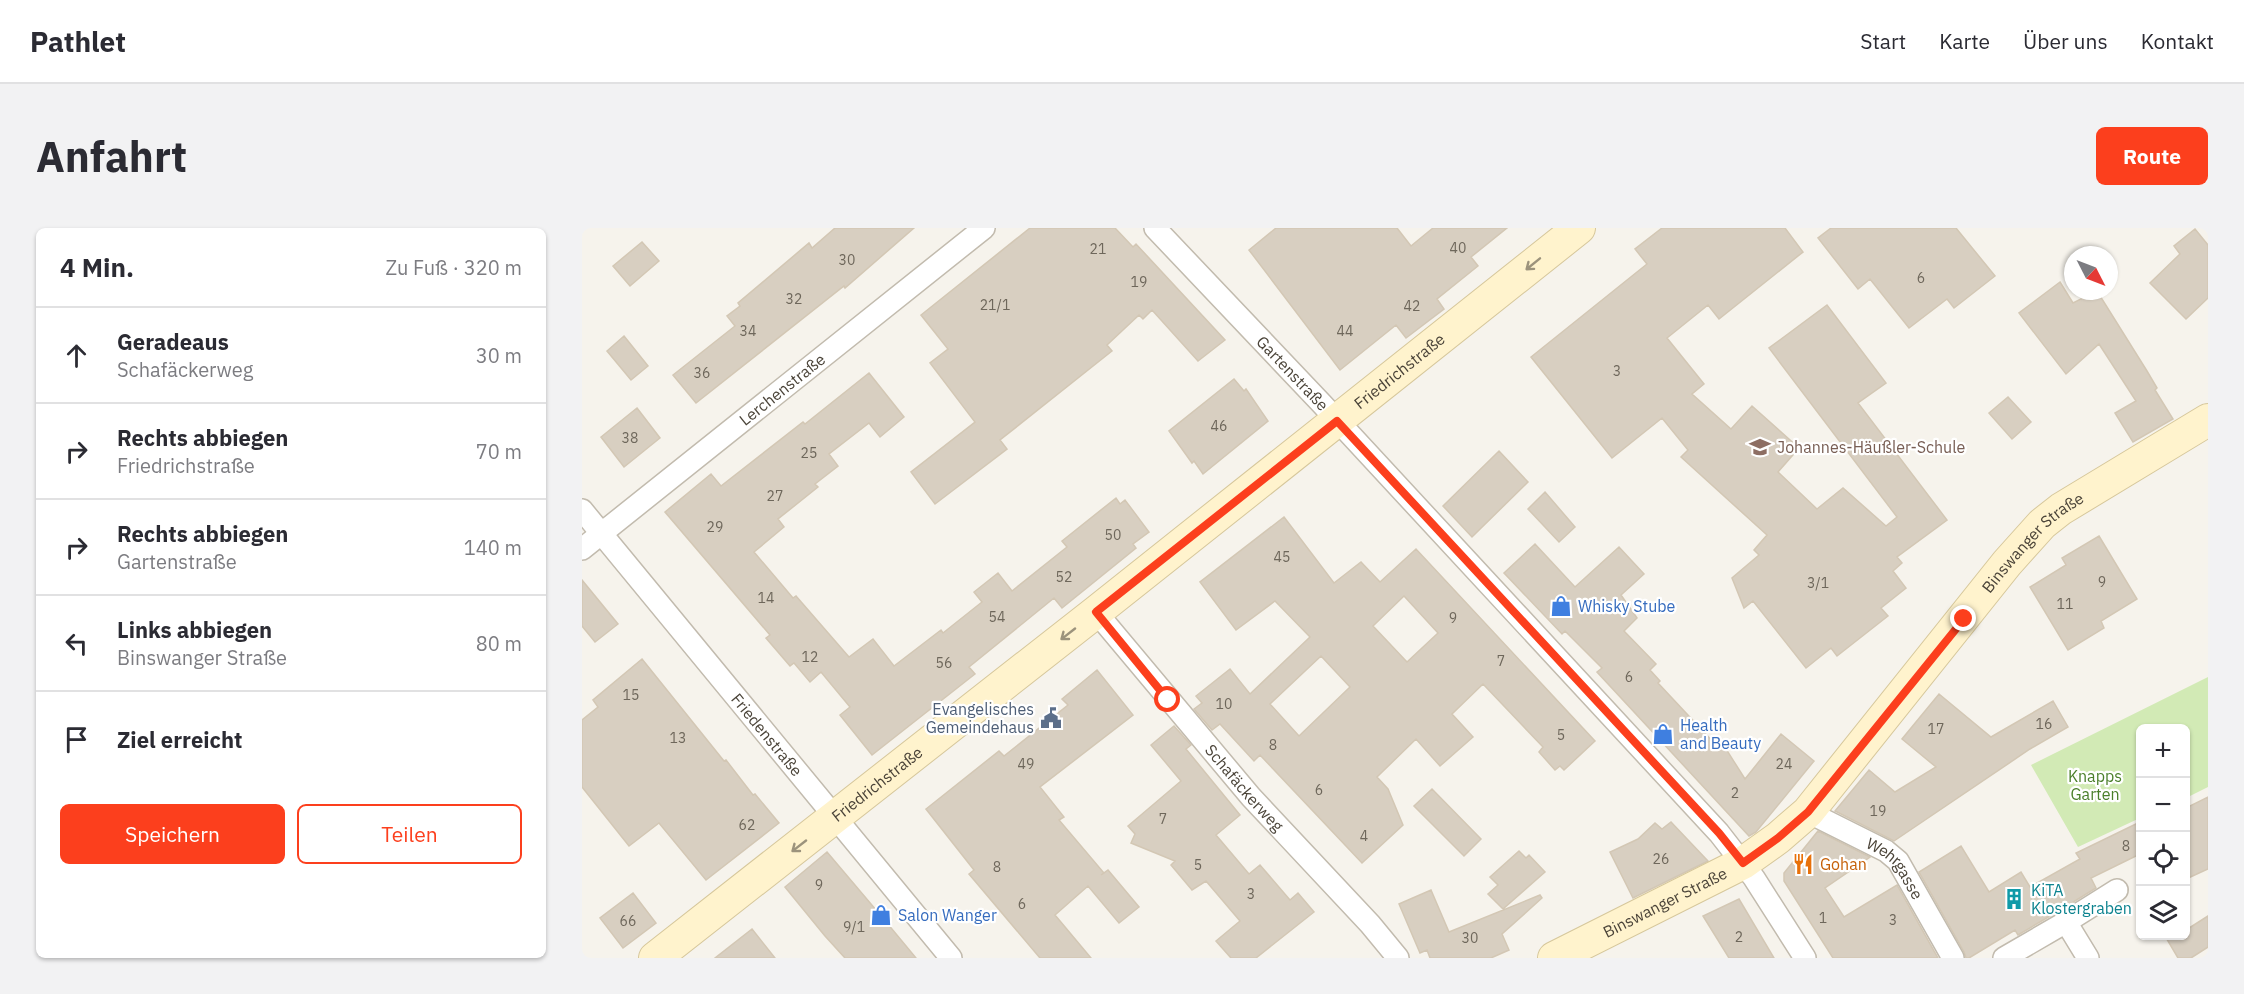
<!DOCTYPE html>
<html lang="de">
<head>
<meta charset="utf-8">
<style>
	:root { --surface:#fff; --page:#f2f2f3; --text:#2b2b33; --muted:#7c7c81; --line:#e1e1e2; --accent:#fc3f1d }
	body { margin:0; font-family:"IBM Plex Sans",sans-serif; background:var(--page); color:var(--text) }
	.controls { position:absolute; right:18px; bottom:18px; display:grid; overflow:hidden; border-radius:9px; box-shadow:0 2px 4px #0004 }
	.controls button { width:54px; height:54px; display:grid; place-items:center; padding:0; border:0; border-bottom:2px solid var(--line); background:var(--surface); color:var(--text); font:30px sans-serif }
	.compass { position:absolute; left:1482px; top:18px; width:54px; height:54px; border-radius:50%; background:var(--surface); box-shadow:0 2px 4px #0004; rotate:132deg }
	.stop { position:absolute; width:18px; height:18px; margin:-14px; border:4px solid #fc3f1d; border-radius:50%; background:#fff }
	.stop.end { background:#fc3f1d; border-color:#fff; box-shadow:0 2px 6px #0008 }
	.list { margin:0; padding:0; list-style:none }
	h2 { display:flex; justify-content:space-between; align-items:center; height:78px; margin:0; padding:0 24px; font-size:26px }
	h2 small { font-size:20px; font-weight:400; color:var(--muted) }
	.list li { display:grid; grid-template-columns:39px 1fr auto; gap:18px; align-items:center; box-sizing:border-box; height:96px; padding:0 24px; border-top:2px solid var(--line) }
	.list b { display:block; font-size:22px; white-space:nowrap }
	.list p { margin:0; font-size:20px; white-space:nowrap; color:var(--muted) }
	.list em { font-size:20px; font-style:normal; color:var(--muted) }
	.actions { display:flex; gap:12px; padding:18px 24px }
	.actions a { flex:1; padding:14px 0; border:2px solid var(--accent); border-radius:9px; text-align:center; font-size:21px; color:var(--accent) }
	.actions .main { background:var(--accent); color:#fff }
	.icon { flex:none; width:33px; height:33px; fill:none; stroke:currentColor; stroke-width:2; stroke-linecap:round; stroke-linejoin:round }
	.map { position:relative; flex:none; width:1626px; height:730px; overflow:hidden; border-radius:9px }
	header { display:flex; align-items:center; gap:36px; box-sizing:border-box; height:84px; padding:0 30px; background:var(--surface); border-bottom:2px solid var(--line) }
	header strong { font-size:28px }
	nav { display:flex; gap:33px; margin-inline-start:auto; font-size:21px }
	.intro { display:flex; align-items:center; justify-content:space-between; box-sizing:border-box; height:144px; padding:0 36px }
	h1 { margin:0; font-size:42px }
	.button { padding:15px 27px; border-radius:9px; background:var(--accent); color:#fff; font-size:21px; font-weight:700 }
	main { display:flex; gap:36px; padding:0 36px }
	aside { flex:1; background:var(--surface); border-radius:9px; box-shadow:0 2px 4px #0004 }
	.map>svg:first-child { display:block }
</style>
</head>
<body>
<header>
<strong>Pathlet</strong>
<nav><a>Start</a><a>Karte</a><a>Über uns</a><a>Kontakt</a></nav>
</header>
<div class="intro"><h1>Anfahrt</h1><a class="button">Route</a></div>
<main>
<aside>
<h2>4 Min.<small>Zu Fuß · 320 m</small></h2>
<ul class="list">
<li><svg class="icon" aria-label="ahead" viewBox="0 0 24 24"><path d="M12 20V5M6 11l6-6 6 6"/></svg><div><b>Geradeaus</b><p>Schafäckerweg</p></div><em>30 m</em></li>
<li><svg class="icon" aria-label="right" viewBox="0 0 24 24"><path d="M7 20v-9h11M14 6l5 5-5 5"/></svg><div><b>Rechts abbiegen</b><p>Friedrichstraße</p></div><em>70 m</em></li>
<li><svg class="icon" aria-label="right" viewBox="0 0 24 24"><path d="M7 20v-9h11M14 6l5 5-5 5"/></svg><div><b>Rechts abbiegen</b><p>Gartenstraße</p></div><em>140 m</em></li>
<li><svg class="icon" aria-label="left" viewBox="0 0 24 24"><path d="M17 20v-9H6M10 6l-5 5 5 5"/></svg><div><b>Links abbiegen</b><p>Binswanger Straße</p></div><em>80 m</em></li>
<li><svg class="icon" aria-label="arrive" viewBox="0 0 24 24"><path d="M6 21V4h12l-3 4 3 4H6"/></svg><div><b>Ziel erreicht</b></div></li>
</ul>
<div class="actions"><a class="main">Speichern</a><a>Teilen</a></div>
</aside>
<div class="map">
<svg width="1626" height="730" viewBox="0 0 1626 730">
	<rect width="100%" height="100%" fill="#f6f3ec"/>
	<path fill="#d2eab5" d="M1626 449V559L1604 570V500H1558V590L1496 619 1449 537Z"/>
	<path fill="#d8cfc1" stroke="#d3c7b4" stroke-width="1.5" fill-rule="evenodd" d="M253 0H332L263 60 262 58 114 175 91 147 153 98 145 88 158 78 156 75 227 15 230 20Z
		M448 0H533L551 19 554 16 643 112 616 133 570 82 561 91 557 87 525 117 530 123 418 212 425 221 353 276 329 244 393 194 348 135 366 121 339 87Z
		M694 0H815L829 18 851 0H925L889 29 896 38 855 71 862 81 824 110 814 97 758 142 667 22Z
		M1080 0H1203L1221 24 1137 91 1126 77 1085 110 1122 156 1110 166 1149 201 1170 178 1217 220 1196 244 1235 281 1261 260 1304 298 1315 289 1187 120 1245 77 1304 155 1276 175 1365 292 1315 329 1320 335 1311 343 1324 360 1299 380 1306 388 1255 428 1249 420 1224 440 1171 373 1162 380 1150 350 1177 327 1172 322 1185 307 1099 229 1106 222 1080 190 1030 230 949 129 1065 36 1053 21Z
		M1249 0H1374L1413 48 1372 80 1365 71 1327 100 1288 51 1276 61 1236 10Z
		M1613 1 1626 17V70L1604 91 1568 55 1598 26 1592 18Z
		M60 14 77 33 48 58 31 38Z
		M1478 54 1491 75 1515 63 1565 143 1575 160 1573 162 1591 191 1551 214 1533 185 1554 173 1517 116 1484 146 1437 85Z
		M42 108 66 138 49 152 25 123Z
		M287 145 322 189 298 209 287 195 247 226 256 238 233 256 236 259 196 291 202 299 172 324 211 370 214 368 267 429 291 411 312 438 359 402 361 405 400 374 392 364 416 345 430 363 485 319 480 313 534 270 538 276 543 272 567 304 551 316 554 320 480 380 472 370 387 439 393 446 290 527 258 487 268 479 239 444 228 454 212 435 208 438 184 410 188 407 83 284 129 246 139 258 221 194 223 196Z
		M652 151 662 163 664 161 686 193 621 246 612 233 610 235 587 203Z
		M1426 169 1449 194 1430 211 1407 185Z
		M55 180 78 210 42 239 19 209Z
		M917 223 946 254 890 309 861 278Z
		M963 264 993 299 977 314 946 281Z
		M702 289 752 355 779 334 798 354 834 321 1013 513 982 542 978 538 973 542 957 524 961 519 901 456 870 486 891 509 858 538 834 511 795 549 806 561 821 597 780 635 678 527 672 533 638 496 630 502 612 481 620 475 614 468 648 441 668 466 728 409 693 373 654 402 618 354ZM822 368 856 405 825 434 791 398ZM739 428 768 459 717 508 688 476Z
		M1517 308 1555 371 1519 393 1522 400 1486 422 1448 359 1484 337 1480 330Z
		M953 316 993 359 1037 319 1062 346 1039 367 1055 390 1042 403 1074 436 1068 442 1078 453 1076 455 1134 517 1139 513 1163 551 1199 506 1232 533 1174 604 1167 608 1015 444 1020 440 983 403 980 406 922 345Z
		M0 352 36 396 13 414 0 398Z
		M60 431 142 533 144 532 171 567 173 566 197 595 124 652 77 595 47 618 0 559V492L16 479 11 472Z
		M515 442 551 487 458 559 482 589 477 592 522 645 519 647 526 642 557 679 537 695 506 658 473 687 509 730H458L387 646 392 642 344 581 417 523 422 528 486 477 480 471Z
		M1357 466 1409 509 1471 473 1486 499 1448 521 1312 613 1253 583 1287 542 1313 564 1354 539 1320 511Z
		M592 498 609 517 604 521 658 587 634 607 667 646 678 637 708 672 716 665 732 684 674 730H649L634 713 658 693 624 653 610 662 589 637 593 633 549 615 553 606 546 598 599 553 569 517Z
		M850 561 899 611 882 628 832 578Z
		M1626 569V641L1604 651V580Z
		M1089 594 1126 633 1051 670 1028 624 1056 611 1073 595 1080 601Z
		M1558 594V626L1509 650 1514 660 1480 681 1436 707 1433 702 1387 730H1384L1382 724 1337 644 1379 618 1407 664 1439 644 1448 659 1498 631 1494 625Z
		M1236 603 1288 629 1243 660 1262 689 1315 657 1356 730H1251L1202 653V645Z
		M937 623 944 630 947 627 963 644 921 681 906 666 916 657 908 649Z
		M245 624 300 689 334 730H263L243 708 203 659Z
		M849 662 867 704 958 667 960 670 920 706 927 722 909 730H848L845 722 838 725 817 676Z
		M51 665 74 695 41 720 18 690Z
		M1157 671 1192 730H1147L1121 688Z
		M1626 688V719L1609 730H1596L1583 708H1604V702Z
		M170 701 193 730H133Z"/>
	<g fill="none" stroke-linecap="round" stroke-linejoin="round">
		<defs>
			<g id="street">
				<path id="s1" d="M573 0 740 176 1137 605 1172 650 1223 730"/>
				<path id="s2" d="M0 282 369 730"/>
				<path id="s3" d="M0 321 402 0"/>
				<path id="s4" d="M514 384 669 569 788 696 816 730"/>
				<path id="s5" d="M1226 584 1304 623 1316 633 1371 730"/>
				<path d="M1484 694 1535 662"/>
				<path d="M1422 730 1484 694 1506 730"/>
			</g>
			<g id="secondary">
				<path id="s6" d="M73 730 514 384 997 0"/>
				<path id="s7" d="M972 730 1161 635 1196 610 1226 584 1425 335 1460 296 1479 281 1626 192"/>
			</g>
		</defs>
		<use href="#street" stroke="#c2bbae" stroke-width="24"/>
		<use href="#secondary" stroke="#d6c79b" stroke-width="34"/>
		<use href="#street" stroke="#fff" stroke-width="21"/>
		<use href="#secondary" stroke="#fff3cd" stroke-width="32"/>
	</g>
	<defs><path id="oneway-shaft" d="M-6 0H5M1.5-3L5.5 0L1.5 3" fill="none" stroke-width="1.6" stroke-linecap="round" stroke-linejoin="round" transform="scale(1.5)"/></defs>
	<g stroke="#9c937c">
		<use href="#oneway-shaft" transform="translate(951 36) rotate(141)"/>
		<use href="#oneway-shaft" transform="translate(486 406) rotate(142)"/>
		<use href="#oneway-shaft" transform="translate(217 618) rotate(142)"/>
	</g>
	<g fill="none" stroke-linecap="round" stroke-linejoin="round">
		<path stroke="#fc3f1d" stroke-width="8" d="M586 472 514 384 755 193 1137 605 1161 635 1196 610 1226 584 1382 391"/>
	</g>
	<defs>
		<symbol id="school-bare" viewBox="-9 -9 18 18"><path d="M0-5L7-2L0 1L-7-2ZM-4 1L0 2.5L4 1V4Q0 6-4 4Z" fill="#8d6e63" stroke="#fff" stroke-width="2.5" paint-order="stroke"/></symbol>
		<symbol id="shop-bare" viewBox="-9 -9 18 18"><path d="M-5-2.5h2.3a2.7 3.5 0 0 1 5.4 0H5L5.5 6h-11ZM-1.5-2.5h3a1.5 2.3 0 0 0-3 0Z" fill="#3f7fe0" stroke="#fff" stroke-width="2.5" paint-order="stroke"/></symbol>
		<symbol id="civic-bare" viewBox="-9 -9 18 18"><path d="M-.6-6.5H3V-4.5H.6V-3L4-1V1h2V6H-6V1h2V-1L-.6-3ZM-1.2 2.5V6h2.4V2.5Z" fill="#5c6f8a" stroke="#fff" stroke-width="2.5" paint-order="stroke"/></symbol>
		<symbol id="restaurant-bare" viewBox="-9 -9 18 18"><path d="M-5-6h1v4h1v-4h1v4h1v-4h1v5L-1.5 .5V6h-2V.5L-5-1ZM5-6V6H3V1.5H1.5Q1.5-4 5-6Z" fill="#e8710a" stroke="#fff" stroke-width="2.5" paint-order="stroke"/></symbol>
		<symbol id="building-bare" viewBox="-9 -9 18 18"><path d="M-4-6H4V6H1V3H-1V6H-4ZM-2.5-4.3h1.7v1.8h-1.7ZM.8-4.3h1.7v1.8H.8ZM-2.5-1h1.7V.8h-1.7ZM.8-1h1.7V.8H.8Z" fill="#0f9aa8" stroke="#fff" stroke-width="2.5" paint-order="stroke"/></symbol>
	</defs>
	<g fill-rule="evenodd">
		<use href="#school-bare" x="1163" y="204" width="30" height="30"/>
		<use href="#shop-bare" x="964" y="363" width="30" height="30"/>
		<use href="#civic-bare" x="454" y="475" width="30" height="30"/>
		<use href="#shop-bare" x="1066" y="491" width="30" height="30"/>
		<use href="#restaurant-bare" x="1206" y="621" width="30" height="30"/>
		<use href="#building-bare" x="1417" y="656" width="30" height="30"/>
		<use href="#shop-bare" x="284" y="672" width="30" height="30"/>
	</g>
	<g text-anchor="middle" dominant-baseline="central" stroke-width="4.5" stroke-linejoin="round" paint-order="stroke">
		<g font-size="14" fill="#6e675b">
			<text x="876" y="20">40</text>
			<text x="516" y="21">21</text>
			<text x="265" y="32">30</text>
			<text x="1339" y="50">6</text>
			<text x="557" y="54">19</text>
			<text x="212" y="71">32</text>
			<text x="413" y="77">21/1</text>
			<text x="830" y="78">42</text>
			<text x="166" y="103">34</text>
			<text x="763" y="103">44</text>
			<text x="1035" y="143">3</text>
			<text x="120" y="145">36</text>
			<text x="637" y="198">46</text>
			<text x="48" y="210">38</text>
			<text x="227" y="225">25</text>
			<text x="193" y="268">27</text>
			<text x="133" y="299">29</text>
			<text x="531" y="307">50</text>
			<text x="700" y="329">45</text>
			<text x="482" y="349">52</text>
			<text x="1520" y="354">9</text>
			<text x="1236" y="355">3/1</text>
			<text x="184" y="370">14</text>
			<text x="1483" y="376">11</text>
			<text x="415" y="389">54</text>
			<text x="871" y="390">9</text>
			<text x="228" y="429">12</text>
			<text x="919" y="433">7</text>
			<text x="362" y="435">56</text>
			<text x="1047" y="449">6</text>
			<text x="49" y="467">15</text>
			<text x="642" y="476">10</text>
			<text x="1462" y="496">16</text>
			<text x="1354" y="501">17</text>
			<text x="979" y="507">5</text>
			<text x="96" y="510">13</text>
			<text x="691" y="517">8</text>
			<text x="444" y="536">49</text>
			<text x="1202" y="536">24</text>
			<text x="737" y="562">6</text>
			<text x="1153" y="565">2</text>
			<text x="1296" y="583">19</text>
			<text x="581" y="591">7</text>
			<text x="165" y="597">62</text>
			<text x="782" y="608">4</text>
			<text x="1544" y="618">8</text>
			<text x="1079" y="631">26</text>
			<text x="616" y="637">5</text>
			<text x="415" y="639">8</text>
			<text x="237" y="657">9</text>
			<text x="669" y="666">3</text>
			<text x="440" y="676">6</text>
			<text x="1241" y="690">1</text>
			<text x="1311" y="692">3</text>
			<text x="46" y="693">66</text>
			<text x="272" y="699">9/1</text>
			<text x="1157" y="709">2</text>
			<text x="888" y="710">30</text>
		</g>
		<g font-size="16" fill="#4b4439" stroke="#fff">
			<text stroke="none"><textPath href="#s6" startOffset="948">Friedrichstraße</textPath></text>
			<text stroke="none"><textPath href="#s1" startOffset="200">Gartenstraße</textPath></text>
			<text stroke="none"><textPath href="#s3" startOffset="256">Lerchenstraße</textPath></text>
			<text stroke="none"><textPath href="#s7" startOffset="646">Binswanger Straße</textPath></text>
			<text stroke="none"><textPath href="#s2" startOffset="291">Friedenstraße</textPath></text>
			<text stroke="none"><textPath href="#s6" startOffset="282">Friedrichstraße</textPath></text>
			<text stroke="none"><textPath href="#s4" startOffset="230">Schafäckerweg</textPath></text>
			<text stroke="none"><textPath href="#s5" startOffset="106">Wehrgasse</textPath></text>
			<text stroke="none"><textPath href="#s7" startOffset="124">Binswanger Straße</textPath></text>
		</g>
		<g font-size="16" fill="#785e54" stroke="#fff" text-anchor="start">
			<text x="1195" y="219">Johannes-Häußler-Schule</text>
		</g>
		<g font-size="16" fill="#366cbe" stroke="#fff" text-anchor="start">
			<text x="996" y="378">Whisky Stube</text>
			<text x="1098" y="497">Health<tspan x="1098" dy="18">and Beauty</tspan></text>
			<text x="316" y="687">Salon Wanger</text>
		</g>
		<g font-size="16" fill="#4e5e75" stroke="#fff" text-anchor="end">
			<text x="452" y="481">Evangelisches<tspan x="452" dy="18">Gemeindehaus</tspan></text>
		</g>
		<g font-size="16" fill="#4a7f2a" stroke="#fff">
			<text x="1513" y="548">Knapps<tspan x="1513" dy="18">Garten</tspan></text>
		</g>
		<g font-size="16" fill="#c56008" stroke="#fff" text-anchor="start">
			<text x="1238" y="636">Gohan</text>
		</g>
		<g font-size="16" fill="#0d838f" stroke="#fff" text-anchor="start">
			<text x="1449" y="662">KiTA<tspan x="1449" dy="18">Klostergraben</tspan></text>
		</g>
	</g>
</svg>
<div class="controls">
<button>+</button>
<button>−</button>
<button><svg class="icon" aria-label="locate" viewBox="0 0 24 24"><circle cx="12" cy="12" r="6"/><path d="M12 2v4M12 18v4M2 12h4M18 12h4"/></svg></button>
<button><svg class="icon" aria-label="layers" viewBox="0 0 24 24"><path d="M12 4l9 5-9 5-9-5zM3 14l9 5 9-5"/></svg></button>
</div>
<svg class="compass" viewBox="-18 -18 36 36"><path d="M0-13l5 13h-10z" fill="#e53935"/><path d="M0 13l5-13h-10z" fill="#7c7c81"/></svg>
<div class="stop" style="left:586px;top:472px"></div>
<div class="stop end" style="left:1382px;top:391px"></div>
</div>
</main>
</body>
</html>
